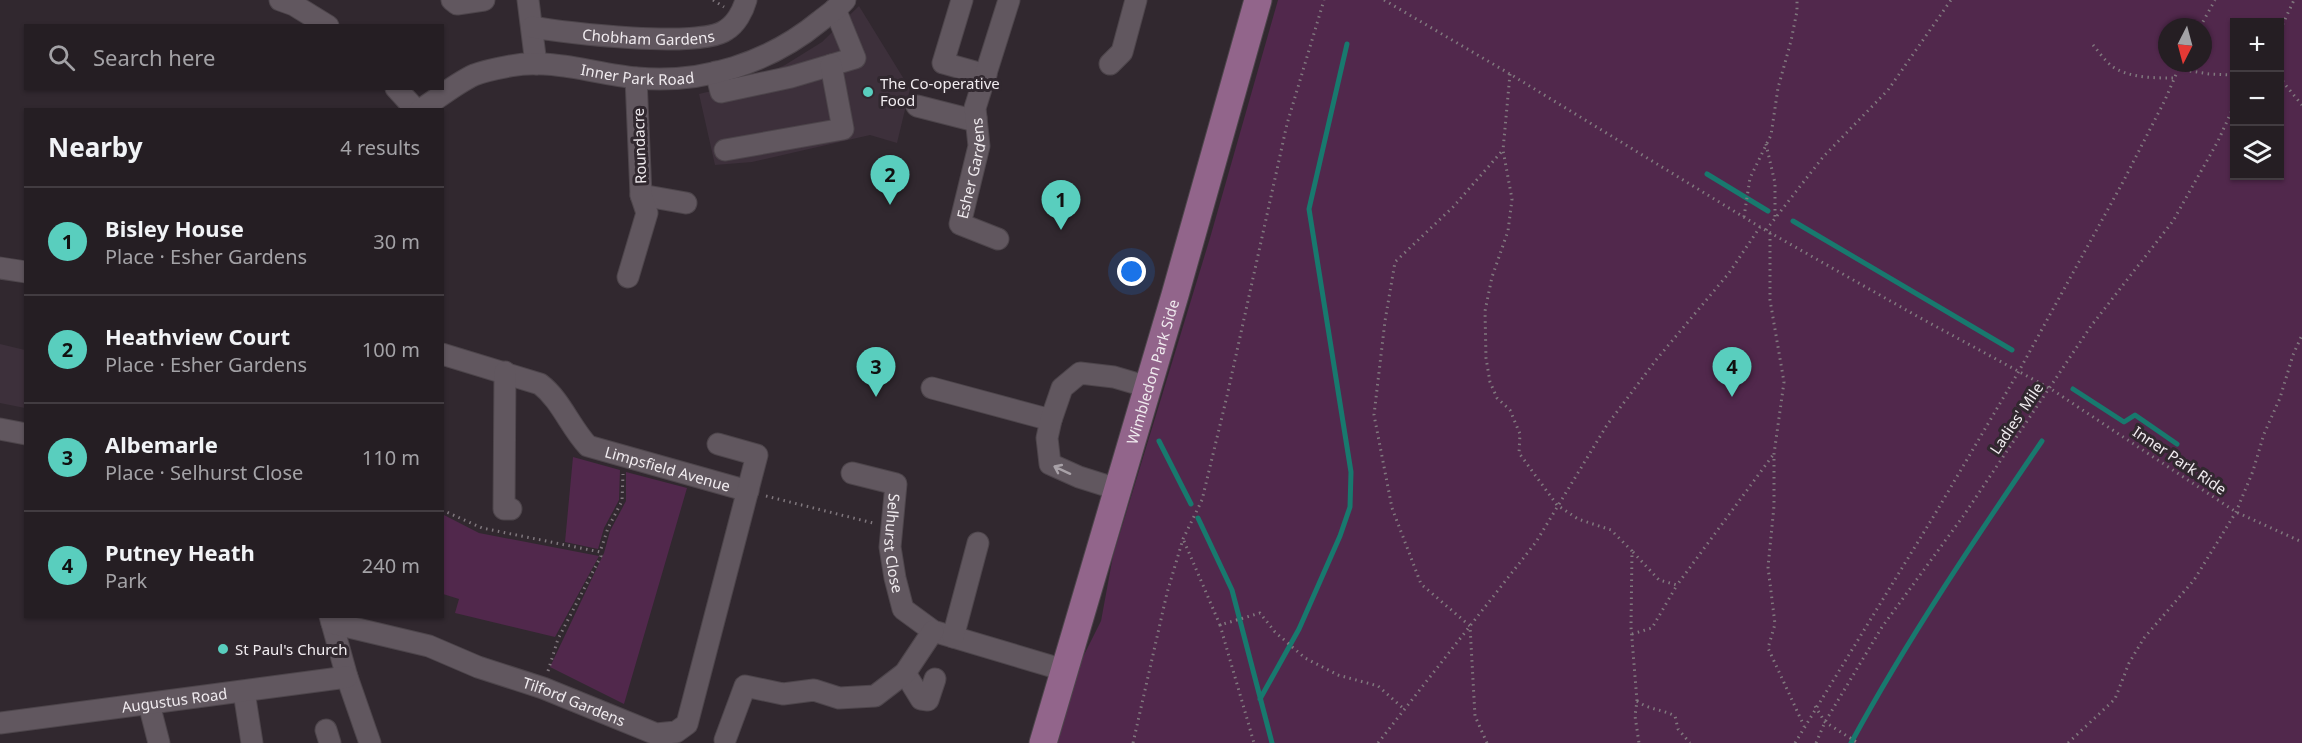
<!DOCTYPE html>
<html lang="en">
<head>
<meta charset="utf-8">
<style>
	:root { --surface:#251e23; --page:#312b30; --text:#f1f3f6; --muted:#a3a2a6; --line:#423c41; --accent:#59cebe }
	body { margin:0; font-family:"Noto Sans",sans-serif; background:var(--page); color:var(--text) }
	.controls { position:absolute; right:18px; top:18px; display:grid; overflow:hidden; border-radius:0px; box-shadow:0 2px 4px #0004 }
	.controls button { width:54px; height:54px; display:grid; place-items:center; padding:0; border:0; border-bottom:2px solid var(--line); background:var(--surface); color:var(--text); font:30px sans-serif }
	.compass { position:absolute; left:2158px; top:18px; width:54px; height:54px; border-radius:50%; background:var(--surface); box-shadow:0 2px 4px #0004; rotate:186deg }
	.you { position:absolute; left:1132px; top:272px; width:21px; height:21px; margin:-15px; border:4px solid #fff; border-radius:50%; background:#1a73e8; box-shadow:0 0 0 9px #1a73e833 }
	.badge { display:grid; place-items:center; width:39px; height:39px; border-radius:50%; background:var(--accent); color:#111; font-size:20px; font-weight:700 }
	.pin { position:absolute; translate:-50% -50px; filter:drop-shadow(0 2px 3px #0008) }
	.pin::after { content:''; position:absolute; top:32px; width:21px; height:18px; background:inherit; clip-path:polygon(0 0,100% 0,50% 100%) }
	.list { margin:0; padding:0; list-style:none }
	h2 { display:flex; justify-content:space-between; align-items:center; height:78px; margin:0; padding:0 24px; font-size:26px }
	h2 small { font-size:20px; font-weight:400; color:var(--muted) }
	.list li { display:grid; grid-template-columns:39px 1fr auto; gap:18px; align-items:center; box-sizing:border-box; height:108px; padding:0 24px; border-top:2px solid var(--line) }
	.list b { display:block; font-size:22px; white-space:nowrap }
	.list p { margin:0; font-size:20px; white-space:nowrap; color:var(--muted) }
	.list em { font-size:20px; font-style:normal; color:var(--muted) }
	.icon { flex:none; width:33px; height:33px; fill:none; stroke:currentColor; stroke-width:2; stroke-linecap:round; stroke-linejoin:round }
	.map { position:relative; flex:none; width:2302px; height:743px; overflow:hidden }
	.search { position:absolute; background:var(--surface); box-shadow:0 2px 4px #0004; left:24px; top:24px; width:420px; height:66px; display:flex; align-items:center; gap:15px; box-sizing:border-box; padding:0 21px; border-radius:0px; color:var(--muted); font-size:22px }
	.panel { position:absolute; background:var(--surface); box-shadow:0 2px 4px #0004; left:24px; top:108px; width:420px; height:510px; border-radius:0px }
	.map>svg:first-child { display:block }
</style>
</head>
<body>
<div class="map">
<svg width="2302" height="743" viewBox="0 0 2302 743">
	<rect width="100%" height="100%" fill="#31282f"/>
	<path fill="#3d303b" d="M859 6 910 89 897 143 870 135 752 162 715 165 699 94 744 83 785 65 822 42Z
		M0 344 25 350V408L0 403Z"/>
	<path fill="#51284c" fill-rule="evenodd" d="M1278 0H2302V743H1057L1080 663 1101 621 1113 556 1210 238ZM2234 22H2280V176H2234ZM2167 27H2203V63H2167Z
		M573 457 620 470 619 500 604 528 598 549 565 542Z
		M626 472 687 488 624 704 550 667 604 553 610 531 626 501Z
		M442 514 479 533 599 556 555 637 455 613 459 599 443 594Z"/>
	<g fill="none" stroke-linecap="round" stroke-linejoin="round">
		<path stroke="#18796e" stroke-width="5" d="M1707 174 1768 211
			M1793 221 2012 350
			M2073 389 2124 422 2135 415 2177 444
			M1159 441 1191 504
			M1198 518 1232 590 1272 743
			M1260 699 1299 629 1340 536 1350 507 1351 472 1309 209 1347 44
			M1851 743C1908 638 1975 539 2042 441"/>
		<defs>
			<g id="minor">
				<path d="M280 0 294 5 328 26"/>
				<path d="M452 0 457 4 484 0"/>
				<path d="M528 0 536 64"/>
				<path d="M962 0 943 63 986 75"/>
				<path id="s1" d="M532 27C566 33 701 49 726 30 736 24 743 11 746 0"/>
				<path d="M1110 64 1122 52 1136 0"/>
				<path d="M716 72 721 92 791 77 855 58 835 9"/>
				<path d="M396 88 416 110"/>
				<path d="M917 106 972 120 976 118"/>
				<path id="s2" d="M420 110C437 99 455 84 474 75 484 71 499 68 510 66 553 58 594 74 637 78 703 84 769 63 820 21 829 14 838 8 845 0"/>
				<path d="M725 150 843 129 831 65"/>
				<path d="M641 195 686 203"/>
				<path id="s3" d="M998 239 960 224 979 146 975 108 1009 0"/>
				<path d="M0 268 26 272"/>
				<path d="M628 277 647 213 641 195 636 78"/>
				<path id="s4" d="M442 354 540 384C561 400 570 427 588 446L748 491"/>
				<path d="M505 372 504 509H511"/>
				<path d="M932 388 1051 420"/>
				<path d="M0 429 26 434"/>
				<path id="s5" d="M852 473 896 484 890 547 895 578 903 609 933 631 1064 670"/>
				<path d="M1117 489 1079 477 1050 464 1047 438 1051 420 1062 388 1080 373 1114 377 1148 387"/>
				<path d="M330 616 347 677 370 743"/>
				<path id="s6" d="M332 623 429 646 478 667 543 688 656 734 676 732 687 724 757 455 718 444"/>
				<path d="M953 637 978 543"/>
				<path d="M905 673 921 699 928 700 935 679"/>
				<path d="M244 692 252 743"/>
				<path d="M149 704 159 743"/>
				<path id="s7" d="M0 723 347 677"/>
				<path d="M326 730 330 743"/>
				<path d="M725 740 745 686 783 694 814 690 839 698 875 696 905 673 933 631"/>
			</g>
			<g id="major">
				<path id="s8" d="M1043 743 1175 295 1258 0"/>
			</g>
		</defs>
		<use href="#minor" stroke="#4d454b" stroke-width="23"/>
		<use href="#major" stroke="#4d454b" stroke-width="29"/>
		<path stroke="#80787e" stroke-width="3" stroke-dasharray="1.5 4.5" stroke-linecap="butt" d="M713 0 724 7
			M1384 0 1510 74 1760 227 1915 315 2051 389 2236 512 2302 542
			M2200 27 2215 0
			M2280 30 2294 0
			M2093 45C2099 52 2105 61 2113 67 2130 78 2154 78 2174 78
			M2178 69 2209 74 2234 75
			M2280 69 2283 82 2302 105
			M1510 74 1503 150 1512 199 1508 231 1492 277 1485 311 1486 358 1490 382 1497 398 1510 410 1520 434 1519 453 1557 505 1578 519 1611 530 1632 551 1631 627 1637 701 1635 716 1639 743
			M1766 144 1775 183V217
			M1744 217 1750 178 1771 135 1778 88 1791 41 1797 11V0
			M1766 230 1823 157 1888 90 1951 0
			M1770 233V300L1784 382 1774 454V506L1768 567 1775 624 1768 648 1804 726
			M766 496 873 523
			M442 510 482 528 600 552 608 528 622 501 623 474
			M1184 541 1220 625 1260 613 1275 632 1305 658 1338 675 1378 686 1404 709
			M1633 552 1659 580 1677 585 1773 455
			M1220 625 1254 743
			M1632 634 1652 628 1677 585
			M548 671 558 639 601 556 600 552
			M1637 701C1649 710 1662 709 1675 716L1678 729 1690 743
			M1815 706 1825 722 1858 743
			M1133 743 1167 593 1183 539 1202 500 1227 396 1287 124 1324 0
			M1378 743 1536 542 1607 425 1656 360 1729 273 1760 227
			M1487 743 1475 716 1470 626 1421 584 1392 508 1374 415 1385 321 1395 262 1453 207 1503 150
			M1795 743 1935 514 2019 371 2124 180 2165 100 2181 63
			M1816 743 1825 722 1882 627 1964 515 2091 326 2173 221 2218 141 2234 106
			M2068 743 2115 699 2129 663 2144 638 2194 580 2236 512 2253 471 2264 434 2280 398 2293 355 2302 335"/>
		<use href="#minor" stroke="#61575f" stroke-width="21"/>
		<use href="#major" stroke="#92658b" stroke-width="27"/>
	</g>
	<defs><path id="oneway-shaft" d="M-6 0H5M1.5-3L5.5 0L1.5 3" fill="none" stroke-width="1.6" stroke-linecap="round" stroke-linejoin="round" transform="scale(1.5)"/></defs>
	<use stroke="#a8a1a7" href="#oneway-shaft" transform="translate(1062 470) rotate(-155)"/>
	<g fill="#59cebe" stroke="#31282f" stroke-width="2">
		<circle cx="868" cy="92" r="6"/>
		<circle cx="223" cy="649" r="6"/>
	</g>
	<g text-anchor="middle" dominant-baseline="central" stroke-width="6" stroke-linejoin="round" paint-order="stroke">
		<g font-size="15" fill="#f0ebef" stroke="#31282f">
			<text stroke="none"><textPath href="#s1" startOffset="117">Chobham Gardens</textPath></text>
			<text stroke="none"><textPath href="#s2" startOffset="230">Inner Park Road</textPath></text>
			<text transform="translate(639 146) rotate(-92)">Roundacre</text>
			<text stroke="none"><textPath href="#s3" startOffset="98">Esher Gardens</textPath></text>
			<text stroke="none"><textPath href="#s8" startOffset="387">Wimbledon Park Side</textPath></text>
			<text transform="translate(2016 418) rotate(-56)">Ladies' Mile</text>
			<text transform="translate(2180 460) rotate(34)">Inner Park Ride</text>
			<text stroke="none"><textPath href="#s4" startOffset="264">Limpsfield Avenue</textPath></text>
			<text stroke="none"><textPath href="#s5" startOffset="105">Selhurst Close</textPath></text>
			<text stroke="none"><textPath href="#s7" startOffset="176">Augustus Road</textPath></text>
			<text stroke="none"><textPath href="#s6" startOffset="255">Tilford Gardens</textPath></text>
		</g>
		<g font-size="15" fill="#f0ebef" stroke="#31282f" text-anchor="start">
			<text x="880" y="83">The Co-operative<tspan x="880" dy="17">Food</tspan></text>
			<text x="235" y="649">St Paul's Church</text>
		</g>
	</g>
</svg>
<div class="controls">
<button>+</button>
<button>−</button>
<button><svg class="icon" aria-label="layers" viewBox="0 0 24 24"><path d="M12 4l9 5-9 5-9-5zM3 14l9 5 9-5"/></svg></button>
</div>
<svg class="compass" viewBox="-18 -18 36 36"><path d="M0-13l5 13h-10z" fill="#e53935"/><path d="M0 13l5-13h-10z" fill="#a3a2a6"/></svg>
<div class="you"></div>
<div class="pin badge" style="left:1061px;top:230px">1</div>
<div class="pin badge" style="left:890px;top:205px">2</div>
<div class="pin badge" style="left:876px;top:397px">3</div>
<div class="pin badge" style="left:1732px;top:397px">4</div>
<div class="search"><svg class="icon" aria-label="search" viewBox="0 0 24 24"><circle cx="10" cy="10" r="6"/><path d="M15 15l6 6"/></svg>Search here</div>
<section class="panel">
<h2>Nearby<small>4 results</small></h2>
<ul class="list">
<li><span class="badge">1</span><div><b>Bisley House</b><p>Place · Esher Gardens</p></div><em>30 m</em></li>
<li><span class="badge">2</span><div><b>Heathview Court</b><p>Place · Esher Gardens</p></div><em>100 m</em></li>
<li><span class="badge">3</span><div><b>Albemarle</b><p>Place · Selhurst Close</p></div><em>110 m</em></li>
<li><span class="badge">4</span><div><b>Putney Heath</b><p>Park</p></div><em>240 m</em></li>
</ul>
</section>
</div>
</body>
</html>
